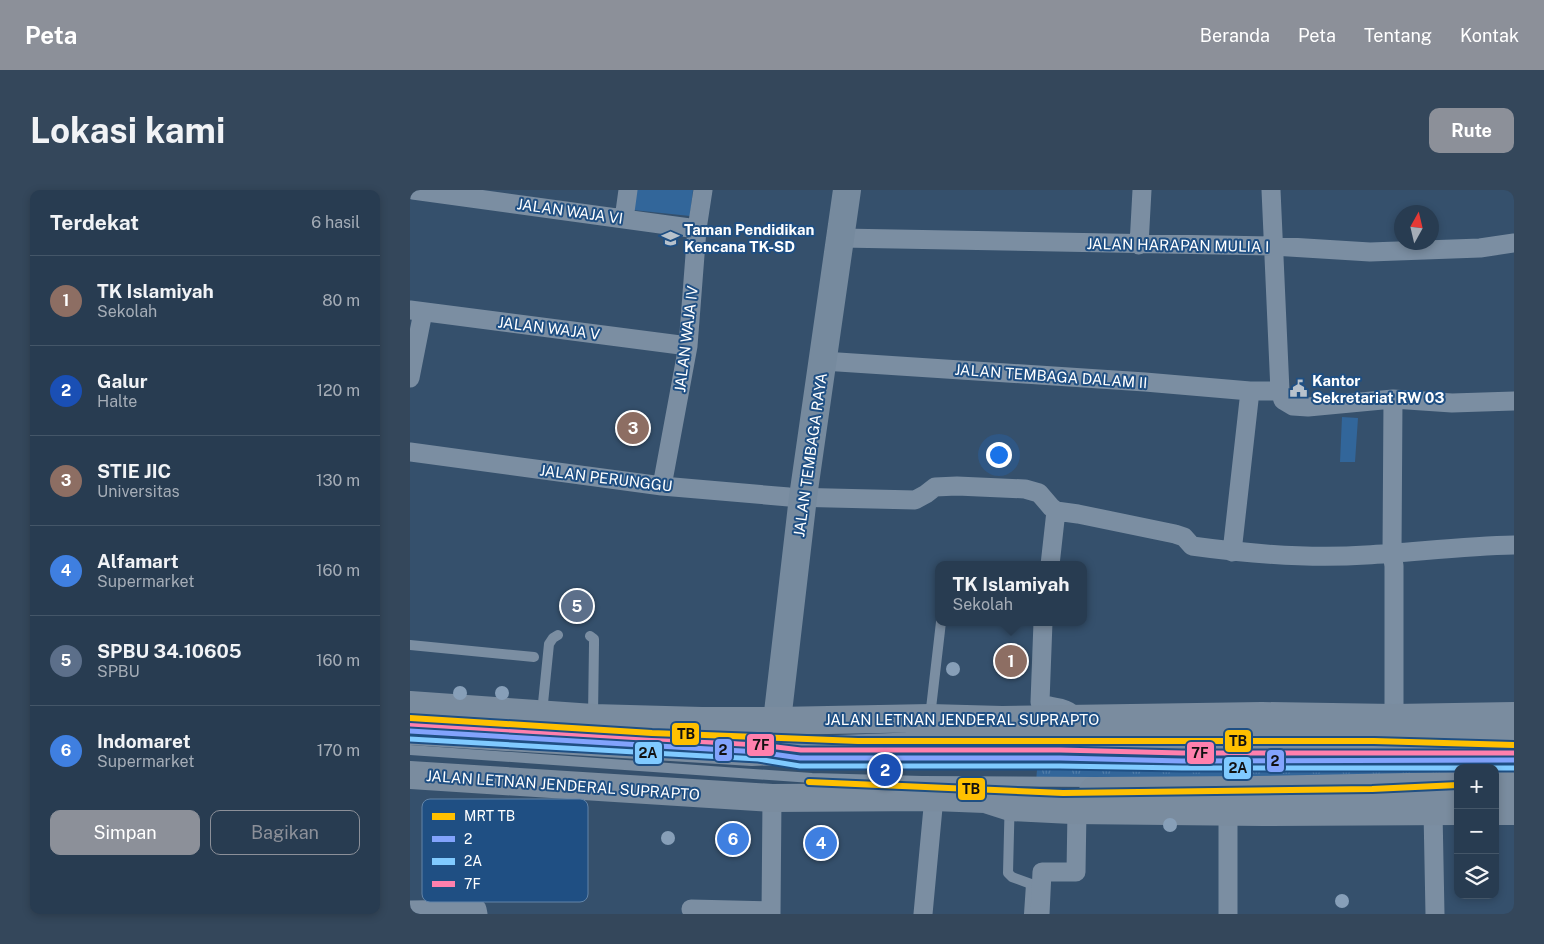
<!DOCTYPE html>
<html lang="id">
<head>
<meta charset="utf-8">
<style>
	:root { --surface:#283c51; --page:#34475b; --text:#f1f3f6; --muted:#a5adb7; --line:#445668; --accent:#8c9099 }
	body { margin:0; font-family:"Public Sans",sans-serif; background:var(--page); color:var(--text) }
	.controls { position:absolute; right:15px; bottom:15px; display:grid; overflow:hidden; border-radius:10px; box-shadow:0 2px 8px #0003 }
	.controls button { width:45px; height:45px; display:grid; place-items:center; padding:0; border:0; border-bottom:1px solid var(--line); background:var(--surface); color:var(--text); font:25px sans-serif }
	.compass { position:absolute; left:984px; top:15px; width:45px; height:45px; border-radius:50%; background:var(--surface); box-shadow:0 2px 8px #0003; rotate:8deg }
	.you { position:absolute; left:588px; top:264px; width:18px; height:18px; margin:-12px; border:4px solid #fff; border-radius:50%; background:#1a73e8; box-shadow:0 0 0 8px #1a73e833 }
	.badge { display:grid; place-items:center; width:32px; height:32px; border-radius:50%; background:var(--accent); color:#fff; font-size:16px; font-weight:700 }
	.pin { position:absolute; translate:-50% -50%; border:2px solid #fff; box-shadow:0 1px 5px #0006 }
	.popup { position:absolute; left:525px; top:371px; width:152px; height:65px; box-sizing:border-box; display:grid; place-content:center; border-radius:10px; background:var(--surface); filter:drop-shadow(0 1px 4px #0005); font-size:16px; white-space:nowrap; color:var(--muted) }
	.popup b { font-size:19px; color:var(--text) }
	.popup::after { content:''; position:absolute; left:50%; top:100%; margin-left:-10px; border:10px solid transparent; border-top-color:var(--surface) }
	.list { margin:0; padding:0; list-style:none }
	h2 { display:flex; justify-content:space-between; align-items:center; height:65px; margin:0; padding:0 20px; font-size:21px }
	h2 small { font-size:16px; font-weight:400; color:var(--muted) }
	.list li { display:grid; grid-template-columns:32px 1fr auto; gap:15px; align-items:center; box-sizing:border-box; height:90px; padding:0 20px; border-top:1px solid var(--line) }
	.list b { display:block; font-size:19px; white-space:nowrap }
	.list p { margin:0; font-size:16px; white-space:nowrap; color:var(--muted) }
	.list em { font-size:16px; font-style:normal; color:var(--muted) }
	.actions { display:flex; gap:10px; padding:15px 20px }
	.actions a { flex:1; padding:11px 0; border:1px solid var(--accent); border-radius:10px; text-align:center; font-size:18px; color:var(--accent) }
	.actions .main { background:var(--accent); color:#fff }
	.icon { flex:none; width:28px; height:28px; fill:none; stroke:currentColor; stroke-width:2; stroke-linecap:round; stroke-linejoin:round }
	.map { position:relative; flex:none; width:1104px; height:724px; overflow:hidden; border-radius:10px }
	header { display:flex; align-items:center; gap:30px; box-sizing:border-box; height:70px; padding:0 25px; background:var(--accent); color:#fff }
	header strong { font-size:24px }
	nav { display:flex; gap:28px; margin-inline-start:auto; font-size:18px }
	.intro { display:flex; align-items:center; justify-content:space-between; box-sizing:border-box; height:120px; padding:0 30px }
	h1 { margin:0; font-size:35px }
	.button { padding:12px 22px; border-radius:10px; background:var(--accent); color:#fff; font-size:18px; font-weight:700 }
	main { display:flex; gap:30px; padding:0 30px }
	aside { flex:1; background:var(--surface); border-radius:10px; box-shadow:0 2px 8px #0003 }
	.map>svg:first-child { display:block }
</style>
</head>
<body>
<header>
<strong>Peta</strong>
<nav><a>Beranda</a><a>Peta</a><a>Tentang</a><a>Kontak</a></nav>
</header>
<div class="intro"><h1>Lokasi kami</h1><a class="button">Rute</a></div>
<main>
<aside>
<h2>Terdekat<small>6 hasil</small></h2>
<ul class="list">
<li><span class="badge" style="background:#8d6e63">1</span><div><b>TK Islamiyah</b><p>Sekolah</p></div><em>80 m</em></li>
<li><span class="badge" style="background:#1a4fb4">2</span><div><b>Galur</b><p>Halte</p></div><em>120 m</em></li>
<li><span class="badge" style="background:#8d6e63">3</span><div><b>STIE JIC</b><p>Universitas</p></div><em>130 m</em></li>
<li><span class="badge" style="background:#3f7fe0">4</span><div><b>Alfamart</b><p>Supermarket</p></div><em>160 m</em></li>
<li><span class="badge" style="background:#5c6f8a">5</span><div><b>SPBU 34.10605</b><p>SPBU</p></div><em>160 m</em></li>
<li><span class="badge" style="background:#3f7fe0">6</span><div><b>Indomaret</b><p>Supermarket</p></div><em>170 m</em></li>
</ul>
<div class="actions"><a class="main">Simpan</a><a>Bagikan</a></div>
</aside>
<div class="map">
<svg width="1104" height="724" viewBox="0 0 1104 724">
	<defs>
		<pattern id="grass-tufts" width="24" height="20" patternUnits="userSpaceOnUse" patternTransform="scale(1.25)"><rect width="24" height="20" fill="#32669a"/><path d="M3 7l-1-3M5 7V3M7 7l1-3M15 17l-1-3M17 17v-4M19 17l1-3" fill="none" stroke="#517da9"/></pattern>
	</defs>
	<rect width="100%" height="100%" fill="#35506c"/>
	<path fill="url(#grass-tufts)" d="M628 568 1104 569V586H1085V578H1048V587L626 592Z"/>
	<path fill="#32669a" d="M225 0H283L280 26 223 20Z
		M932 227 948 228 945 272H930Z"/>
	<g fill="none" stroke-linecap="round" stroke-linejoin="round">
		<path stroke="#7b8ea2" stroke-width="10" d="M180 446 184 449V454L183 526
			M0 455 124 467
			M132 523 139 454 143 448 148 445
			M520 527 531 432
			M0 560 402 588 512 591 687 592
			M549 568 772 571 1104 570
			M600 602 598 683 602 687 621 694 619 724"/>
		<path stroke="#7b8ea2" stroke-width="19" d="M3 0 287 39
			M861 0 870 201 873 210 883 216 898 217 983 209 1042 213 1104 211
			M214 29 218 0
			M431 48 863 56 960 62 1070 58 1104 53
			M729 55 732 0
			M0 120 278 156
			M413 171 735 192 840 201H870
			M0 188 13 122
			M983 209 982 363 984 376V528
			M0 262 252 296 379 307 505 310 516 304 525 297 547 296 615 299 629 303 641 317 646 321 668 324 765 344 774 347 782 356C840 364 898 369 956 365 1006 362 1055 356 1104 355
			M252 296 278 156 287 39 293 0
			M822 362 840 201
			M640 375 646 321
			M633 432 630 512C639 519 652 515 661 523
			M818 621V724
			M1023 621 1025 724
			M281 719 361 721
			M0 720 67 719 68 724
			M361 724 362 608
			M513 724 524 607
			M630 724 632 682H666L667 620"/>
		<path stroke="#768a9e" stroke-width="28" d="M367 531 393 307 437 0"/>
		<path stroke="#7a8c9f" stroke-width="28" d="M0 515 183 528 292 531H367L520 528 592 530 852 526 984 528 1104 526
			M0 541 342 562 703 549 1104 546
			M0 585 362 608 524 607 575 609 600 617 662 620 852 622 1048 621
			M1085 595H1104
			M683 601 845 600 1048 596
			M1085 621H1104"/>
		<defs>
			<path id="bus-1" d="M0 541 349 562 390 568H650L772 571 1104 570"/>
			<path id="bus-2" d="M0 549 348 569 390 576H650L772 578H1104"/>
			<path id="bus-3" d="M0 534 349 555 391 560H650L772 563H1104"/>
		</defs>
		<use href="#bus-1" stroke="#1f4f83" stroke-width="9"/>
		<use href="#bus-2" stroke="#1f4f83" stroke-width="9"/>
		<use href="#bus-3" stroke="#1f4f83" stroke-width="9"/>
		<use href="#bus-1" stroke="#82a3fc" stroke-width="5"/>
		<use href="#bus-2" stroke="#80caff" stroke-width="5"/>
		<use href="#bus-3" stroke="#ff80ad" stroke-width="5"/>
		<defs>
			<path id="metro-1" d="M0 528 242 543 448 551H964L1104 555
				M399 592 653 603 962 599 1048 595"/>
		</defs>
		<use href="#metro-1" stroke="#1f4f83" stroke-width="10"/>
		<use href="#metro-1" stroke="#ffc000" stroke-width="6"/>
	</g>
	<g fill="#879fb8">
		<circle cx="543" cy="479" r="7"/>
		<circle cx="50" cy="503" r="7"/>
		<circle cx="92" cy="503" r="7"/>
		<circle cx="760" cy="635" r="7"/>
		<circle cx="171" cy="642" r="7"/>
		<circle cx="258" cy="648" r="7"/>
		<circle cx="932" cy="711" r="7"/>
	</g>
	<defs>
		<symbol id="school-bare" viewBox="-9 -9 18 18"><path d="M0-5L7-2L0 1L-7-2ZM-4 1L0 2.5L4 1V4Q0 6-4 4Z" fill="#b8c2cc" stroke="#1f4f83" stroke-width="2.5" paint-order="stroke"/></symbol>
		<symbol id="civic-bare" viewBox="-9 -9 18 18"><path d="M-.6-6.5H3V-4.5H.6V-3L4-1V1h2V6H-6V1h2V-1L-.6-3ZM-1.2 2.5V6h2.4V2.5Z" fill="#b8c2cc" stroke="#1f4f83" stroke-width="2.5" paint-order="stroke"/></symbol>
	</defs>
	<g fill-rule="evenodd">
		<use href="#school-bare" x="248" y="36" width="25" height="25"/>
		<use href="#civic-bare" x="876" y="186" width="25" height="25"/>
	</g>
	<g text-anchor="middle" dominant-baseline="central" stroke-width="4" stroke-linejoin="round" paint-order="stroke">
		<g font-size="15" fill="#fff" stroke="#1f4f83">
			<text transform="translate(160 21) rotate(8)">JALAN WAJA VI</text>
			<text transform="translate(768 55) rotate(1)">JALAN HARAPAN MULIA I</text>
			<text transform="translate(139 138) rotate(7)">JALAN WAJA V</text>
			<text transform="translate(276 149) rotate(-83)">JALAN WAJA IV</text>
			<text transform="translate(641 186) rotate(4)">JALAN TEMBAGA DALAM II</text>
			<text transform="translate(400 265) rotate(-82)">JALAN TEMBAGA RAYA</text>
			<text transform="translate(196 288) rotate(7)">JALAN PERUNGGU</text>
			<text x="552" y="529">JALAN LETNAN JENDERAL SUPRAPTO</text>
			<text transform="translate(153 595) rotate(4)">JALAN LETNAN JENDERAL SUPRAPTO</text>
		</g>
		<g font-size="15" font-weight="bold" fill="#fff" stroke="#1f4f83" text-anchor="start">
			<text x="274" y="39">Taman Pendidikan<tspan x="274" dy="17">Kencana TK-SD</tspan></text>
			<text x="902" y="190">Kantor<tspan x="902" dy="17">Sekretariat RW 03</tspan></text>
		</g>
	</g>
	<rect x="12" y="609" width="166" height="103" rx="8" fill="#1f4f83" stroke="#6284a8" stroke-width="1"/>
	<rect x="22" y="623" width="23" height="7" fill="#ffc000"/>
	<rect x="22" y="646" width="23" height="6" fill="#82a3fc"/>
	<rect x="22" y="668" width="23" height="7" fill="#80caff"/>
	<rect x="22" y="691" width="23" height="6" fill="#ff80ad"/>
	<g font-size="14" fill="#fff">
		<text x="54" y="631">MRT TB</text>
		<text x="54" y="654">2</text>
		<text x="54" y="676">2A</text>
		<text x="54" y="699">7F</text>
	</g>
	<g stroke="#1f4f83" stroke-width="2">
		<rect x="261" y="532" width="29" height="24" rx="5" fill="#ffc000"/>
		<rect x="814" y="539" width="28" height="24" rx="5" fill="#ffc000"/>
		<rect x="336" y="543" width="29" height="24" rx="5" fill="#ff80ad"/>
		<rect x="304" y="548" width="19" height="24" rx="5" fill="#82a3fc"/>
		<rect x="224" y="551" width="29" height="24" rx="5" fill="#80caff"/>
		<rect x="776" y="551" width="29" height="24" rx="5" fill="#ff80ad"/>
		<rect x="856" y="559" width="19" height="24" rx="5" fill="#82a3fc"/>
		<rect x="813" y="566" width="29" height="24" rx="5" fill="#80caff"/>
		<rect x="547" y="587" width="29" height="24" rx="5" fill="#ffc000"/>
	</g>
	<g font-size="14" text-anchor="middle" font-weight="bold" fill="#111">
		<text x="276" y="549">TB</text>
		<text x="828" y="556">TB</text>
		<text x="351" y="560">7F</text>
		<text x="313" y="565">2</text>
		<text x="238" y="568">2A</text>
		<text x="790" y="568">7F</text>
		<text x="865" y="576">2</text>
		<text x="828" y="583">2A</text>
		<text x="561" y="604">TB</text>
	</g>
</svg>
<div class="controls">
<button>+</button>
<button>−</button>
<button><svg class="icon" aria-label="layers" viewBox="0 0 24 24"><path d="M12 4l9 5-9 5-9-5zM3 14l9 5 9-5"/></svg></button>
</div>
<svg class="compass" viewBox="-18 -18 36 36"><path d="M0-13l5 13h-10z" fill="#e53935"/><path d="M0 13l5-13h-10z" fill="#a5adb7"/></svg>
<div class="you"></div>
<div class="pin badge" style="left:601px;top:471px;background:#8d6e63">1</div>
<div class="popup"><b>TK Islamiyah</b>Sekolah</div>
<div class="pin badge" style="left:475px;top:580px;background:#1a4fb4">2</div>
<div class="pin badge" style="left:223px;top:238px;background:#8d6e63">3</div>
<div class="pin badge" style="left:411px;top:653px;background:#3f7fe0">4</div>
<div class="pin badge" style="left:167px;top:416px;background:#5c6f8a">5</div>
<div class="pin badge" style="left:323px;top:649px;background:#3f7fe0">6</div>
</div>
</main>
</body>
</html>
